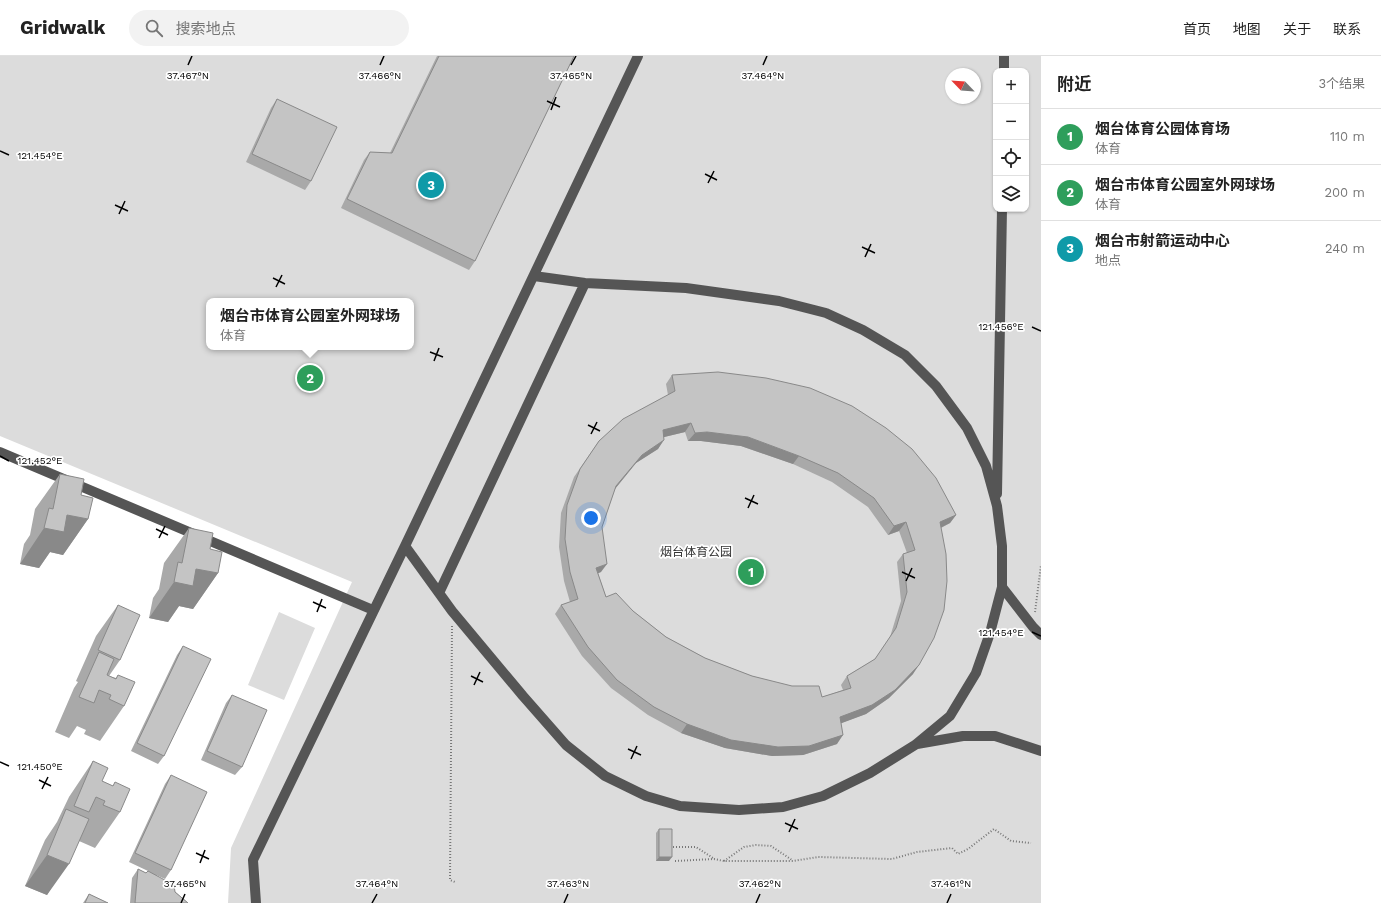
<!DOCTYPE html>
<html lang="zh">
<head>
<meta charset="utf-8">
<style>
	:root { --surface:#fff; --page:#f2f2f2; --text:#222; --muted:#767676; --line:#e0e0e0; --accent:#2563eb }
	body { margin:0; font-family:"Work Sans","Noto Sans SC",sans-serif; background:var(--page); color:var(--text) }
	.controls { position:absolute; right:12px; top:12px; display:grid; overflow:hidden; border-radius:8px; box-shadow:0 1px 3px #0004 }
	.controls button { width:36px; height:36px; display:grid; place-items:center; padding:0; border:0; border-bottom:1px solid var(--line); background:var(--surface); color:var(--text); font:20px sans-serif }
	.compass { position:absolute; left:945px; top:12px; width:36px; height:36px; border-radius:50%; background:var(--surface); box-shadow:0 1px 3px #0004; rotate:295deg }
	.you { position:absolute; left:591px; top:462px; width:14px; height:14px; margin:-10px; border:3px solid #fff; border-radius:50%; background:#1a73e8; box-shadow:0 0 0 6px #1a73e833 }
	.badge { display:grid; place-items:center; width:26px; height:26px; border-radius:50%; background:var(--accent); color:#fff; font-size:13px; font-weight:700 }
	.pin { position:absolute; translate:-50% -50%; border:2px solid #fff; box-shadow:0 1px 4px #0006 }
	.popup { position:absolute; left:206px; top:242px; width:208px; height:52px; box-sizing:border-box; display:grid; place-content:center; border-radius:8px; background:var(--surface); filter:drop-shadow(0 1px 3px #0005); font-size:13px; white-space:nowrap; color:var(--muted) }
	.popup b { font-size:15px; color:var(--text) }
	.popup::after { content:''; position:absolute; left:50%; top:100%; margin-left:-8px; border:8px solid transparent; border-top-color:var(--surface) }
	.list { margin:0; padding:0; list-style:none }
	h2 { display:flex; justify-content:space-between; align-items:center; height:52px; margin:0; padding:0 16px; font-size:17px }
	h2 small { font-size:13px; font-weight:400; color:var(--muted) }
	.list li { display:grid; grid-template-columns:26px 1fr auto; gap:12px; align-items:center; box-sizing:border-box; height:56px; padding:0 16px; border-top:1px solid var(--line) }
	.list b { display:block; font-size:15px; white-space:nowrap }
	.list p { margin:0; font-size:13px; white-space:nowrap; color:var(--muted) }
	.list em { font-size:13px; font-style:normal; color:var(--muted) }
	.icon { flex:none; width:22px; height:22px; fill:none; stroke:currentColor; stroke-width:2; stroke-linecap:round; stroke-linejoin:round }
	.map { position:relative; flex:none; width:1041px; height:847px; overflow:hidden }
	header { display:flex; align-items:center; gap:24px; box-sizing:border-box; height:56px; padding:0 20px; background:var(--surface); border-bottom:1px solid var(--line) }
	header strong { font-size:19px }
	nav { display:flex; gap:22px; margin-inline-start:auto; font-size:14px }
	.search { width:280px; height:36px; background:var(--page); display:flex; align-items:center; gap:10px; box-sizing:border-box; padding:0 14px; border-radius:22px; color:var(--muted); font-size:15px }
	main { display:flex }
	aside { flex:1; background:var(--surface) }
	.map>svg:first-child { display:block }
</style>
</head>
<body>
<header>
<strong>Gridwalk</strong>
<div class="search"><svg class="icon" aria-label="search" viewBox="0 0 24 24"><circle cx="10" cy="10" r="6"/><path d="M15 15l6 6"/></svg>搜索地点</div>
<nav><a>首页</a><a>地图</a><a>关于</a><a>联系</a></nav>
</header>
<main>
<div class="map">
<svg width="1041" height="847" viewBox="0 0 1041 847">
	<rect width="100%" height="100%" fill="#fff"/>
	<path fill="#dcdcdc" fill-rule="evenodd" d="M0 0H1041V847H228L231 792 352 526 0 380ZM996 15H1026V153H996ZM951 18H975V42H951ZM209 245H411V291H209Z
		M279 556 315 572 284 644 248 629Z"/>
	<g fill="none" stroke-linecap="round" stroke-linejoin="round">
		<path stroke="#777" stroke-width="2" stroke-dasharray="1 2" stroke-linecap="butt" d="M1035 556 1041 509
			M452 570 450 824 455 826
			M673 791H696L713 802
			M675 805 714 803 724 805H793L818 801 892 803 917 796 952 792 958 798 968 793 994 773 1011 785 1031 787
			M724 805 744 791 756 789 771 790 792 804"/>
		<path stroke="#555" stroke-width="10" d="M1004 15V0
			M0 396 373 554
			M997 438 1002 153
			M405 490 452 555 523 640 566 689 605 720 646 740 680 750 739 754 783 751 823 740 870 717 915 689 950 660 976 617 990 577 1002 531V490L997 450 986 410 967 372 936 330 905 299 863 274 826 257 779 245 686 232 585 227 534 220
			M1002 531 1033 571 1041 579
			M439 537 585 227
			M917 688 963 680H995L1041 695
			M256 847 253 804 405 490 638 0"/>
	</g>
	<path fill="#a9a9a9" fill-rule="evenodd" d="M437 0H574L475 205 469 214 341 152 364 104 370 96 390 97Z
		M277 43 311 125 305 134 246 106 271 52Z
		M672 319 956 459 950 467 941 472 913 618 889 642 866 658 841 667 837 688 803 699 772 700 725 692 681 677 648 659 611 632 582 600 555 558 561 549 570 546 564 525 559 491 561 457 574 421 599 385 668 339 666 328ZM685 376 688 385H701L741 390 793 408 832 426 868 451 888 479 899 475 907 497 903 498 897 506 901 545 890 581 875 603 847 620 841 629 843 634 822 641 752 620 705 602 666 581 633 555 606 541 598 517 601 516 602 471 615 433 636 407 658 393 664 381Z
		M60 418 81 439 88 463 63 499 50 496 39 512 20 508 24 488 30 479 35 453Z
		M189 472 210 493 218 517 193 553 179 550 168 566 149 562 153 542 159 533 164 507Z
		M118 549 120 604 109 620 116 622 118 619 124 650 100 685 84 678 86 674 77 670 69 682 55 676 74 632 78 626 76 625 96 580Z
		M183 590 164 700 158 708 131 695 177 599Z
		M232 639 242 711 235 719 201 704 226 647Z
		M93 705 102 725 113 730 115 726 120 756 95 792 79 785 47 839 25 830 45 784 57 766 69 741Z
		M171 719V814L165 823 156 819 188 847H130L132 822 138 813 146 817 148 815 129 806 165 728Z
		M659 773 669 805H656V777Z
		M89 838 108 847H83Z"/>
	<path fill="#898989" d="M691 367 685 376 656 383 663 374Z
		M707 376 748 381 799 400 793 408 741 390 701 385H688L695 377Z
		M664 384 658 393 636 407 610 439 616 430 642 399Z
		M67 459 88 463 63 499 50 496 39 512 20 508 44 472Z
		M956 459 950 467 934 475 940 466Z
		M906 466 899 475 888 479 894 470Z
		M607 508 601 516 589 521 596 512Z
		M196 513 218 517 193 553 179 550 168 566 149 562 174 526Z
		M919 609 913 618 889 642 866 658 834 670 840 661Z
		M687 668 843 679 837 688 803 699 772 700 725 692 681 677Z
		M47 799 69 808 47 839 25 830Z
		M659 801H672L669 805H656Z"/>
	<path fill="#c4c4c4" stroke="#898989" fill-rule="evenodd" d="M439 0H574L475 205 347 143 370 96 392 97Z
		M277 43 337 71 311 125 252 98Z
		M718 316 766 322 810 332 852 350 886 372 912 393 936 422 956 459 940 466 946 498 947 525 944 554 934 582 919 609 895 634 872 649 840 661 843 679 809 690 778 691 731 684 687 668 654 651 617 624 588 591 561 549 578 543 570 516 565 483 567 449 580 413 599 385 623 363 675 335 672 319ZM691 367 695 377 707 376 748 381 799 400 838 417 874 442 894 470 906 466 915 494 903 498 907 536 896 572 875 603 847 620 851 632 822 641 819 630H792L752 620 705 602 666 581 633 555 616 537 606 541 596 512 607 508 602 471 616 430 642 399 664 384 663 374Z
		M60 418 84 423 81 439 93 442 88 463 67 459 64 476 44 472 49 452 53 453Z
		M189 472 213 477 210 493 222 496 218 517 196 513 193 530 174 526 178 506 182 507Z
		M118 549 140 559 120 604 98 594Z
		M183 590 211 603 164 700 137 687Z
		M99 596 114 603 107 619 116 623 118 619 135 626 124 650 109 643 111 639 99 634 94 647 79 641Z
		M232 639 267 654 242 711 207 695Z
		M93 705 108 712 102 725 113 730 115 726 130 733 120 756 103 749 105 745 96 741 89 756 74 750Z
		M171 719 207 736 171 814 135 797Z
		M66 753 89 763 69 808 47 799Z
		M659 773H672V801H659Z
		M138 813 146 817 148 815 174 829 175 836 188 847H135Z
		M89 838 108 847H85Z"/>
	<path fill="none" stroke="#000" stroke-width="1.5" d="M188 9 192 0M380 9 384 0M571 9 576 0M763 9 767 0M547 45 560 51M551 54 556 41M0 95 9 99M705 118 717 124M708 127 714 115M115 149 128 155M119 158 125 145M862 191 875 197M865 201 871 188M273 222 285 228M276 231 282 219M1032 271 1041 275M430 296 443 301M434 305 439 292M588 369 600 375M591 378 597 366M0 400 9 405M745 442 758 448M748 452 754 439M156 473 168 479M159 482 165 470M902 516 915 522M906 525 912 512M313 546 326 552M317 556 322 543M1032 576 1041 580M471 620 483 626M474 629 480 616M628 693 641 699M631 703 637 690M0 706 9 710M39 724 51 730M42 733 48 721M785 767 798 773M789 776 795 763M196 797 209 803M200 807 205 794M181 847 185 838M372 847 377 838M564 847 568 838M756 847 760 838M947 847 951 838"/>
	<g text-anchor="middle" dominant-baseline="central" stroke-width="3.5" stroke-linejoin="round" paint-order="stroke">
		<g font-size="12" fill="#333" stroke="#fff">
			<text x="696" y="496">烟台体育公园</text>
		</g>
	</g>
	<g font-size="10" text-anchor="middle" fill="#000" stroke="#fff" stroke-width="3.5" stroke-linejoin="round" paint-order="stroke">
		<text x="188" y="23">37.467°N</text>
		<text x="380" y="23">37.466°N</text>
		<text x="571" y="23">37.465°N</text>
		<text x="763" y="23">37.464°N</text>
		<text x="40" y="103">121.454°E</text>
		<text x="1001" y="274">121.456°E</text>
		<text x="40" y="408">121.452°E</text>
		<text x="1001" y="580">121.454°E</text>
		<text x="40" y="714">121.450°E</text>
		<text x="185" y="831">37.465°N</text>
		<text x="377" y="831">37.464°N</text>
		<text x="568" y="831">37.463°N</text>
		<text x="760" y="831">37.462°N</text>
		<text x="951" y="831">37.461°N</text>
	</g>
</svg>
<div class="controls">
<button>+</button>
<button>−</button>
<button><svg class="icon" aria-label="locate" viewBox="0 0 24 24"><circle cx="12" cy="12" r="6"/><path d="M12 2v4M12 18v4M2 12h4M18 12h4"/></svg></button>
<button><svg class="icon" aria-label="layers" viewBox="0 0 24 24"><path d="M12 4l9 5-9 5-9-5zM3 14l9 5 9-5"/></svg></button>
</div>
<svg class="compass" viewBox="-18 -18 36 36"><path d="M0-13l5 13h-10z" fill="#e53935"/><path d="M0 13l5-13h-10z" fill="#767676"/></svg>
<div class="you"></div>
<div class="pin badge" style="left:751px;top:516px;background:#2e9e5b">1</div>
<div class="pin badge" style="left:310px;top:322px;background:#2e9e5b">2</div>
<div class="popup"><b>烟台市体育公园室外网球场</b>体育</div>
<div class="pin badge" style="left:431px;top:129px;background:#0f9aa8">3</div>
</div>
<aside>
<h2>附近<small>3个结果</small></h2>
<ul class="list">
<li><span class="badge" style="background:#2e9e5b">1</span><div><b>烟台体育公园体育场</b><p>体育</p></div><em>110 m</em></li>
<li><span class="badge" style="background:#2e9e5b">2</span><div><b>烟台市体育公园室外网球场</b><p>体育</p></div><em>200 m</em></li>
<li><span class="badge" style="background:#0f9aa8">3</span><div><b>烟台市射箭运动中心</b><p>地点</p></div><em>240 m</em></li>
</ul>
</aside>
</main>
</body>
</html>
